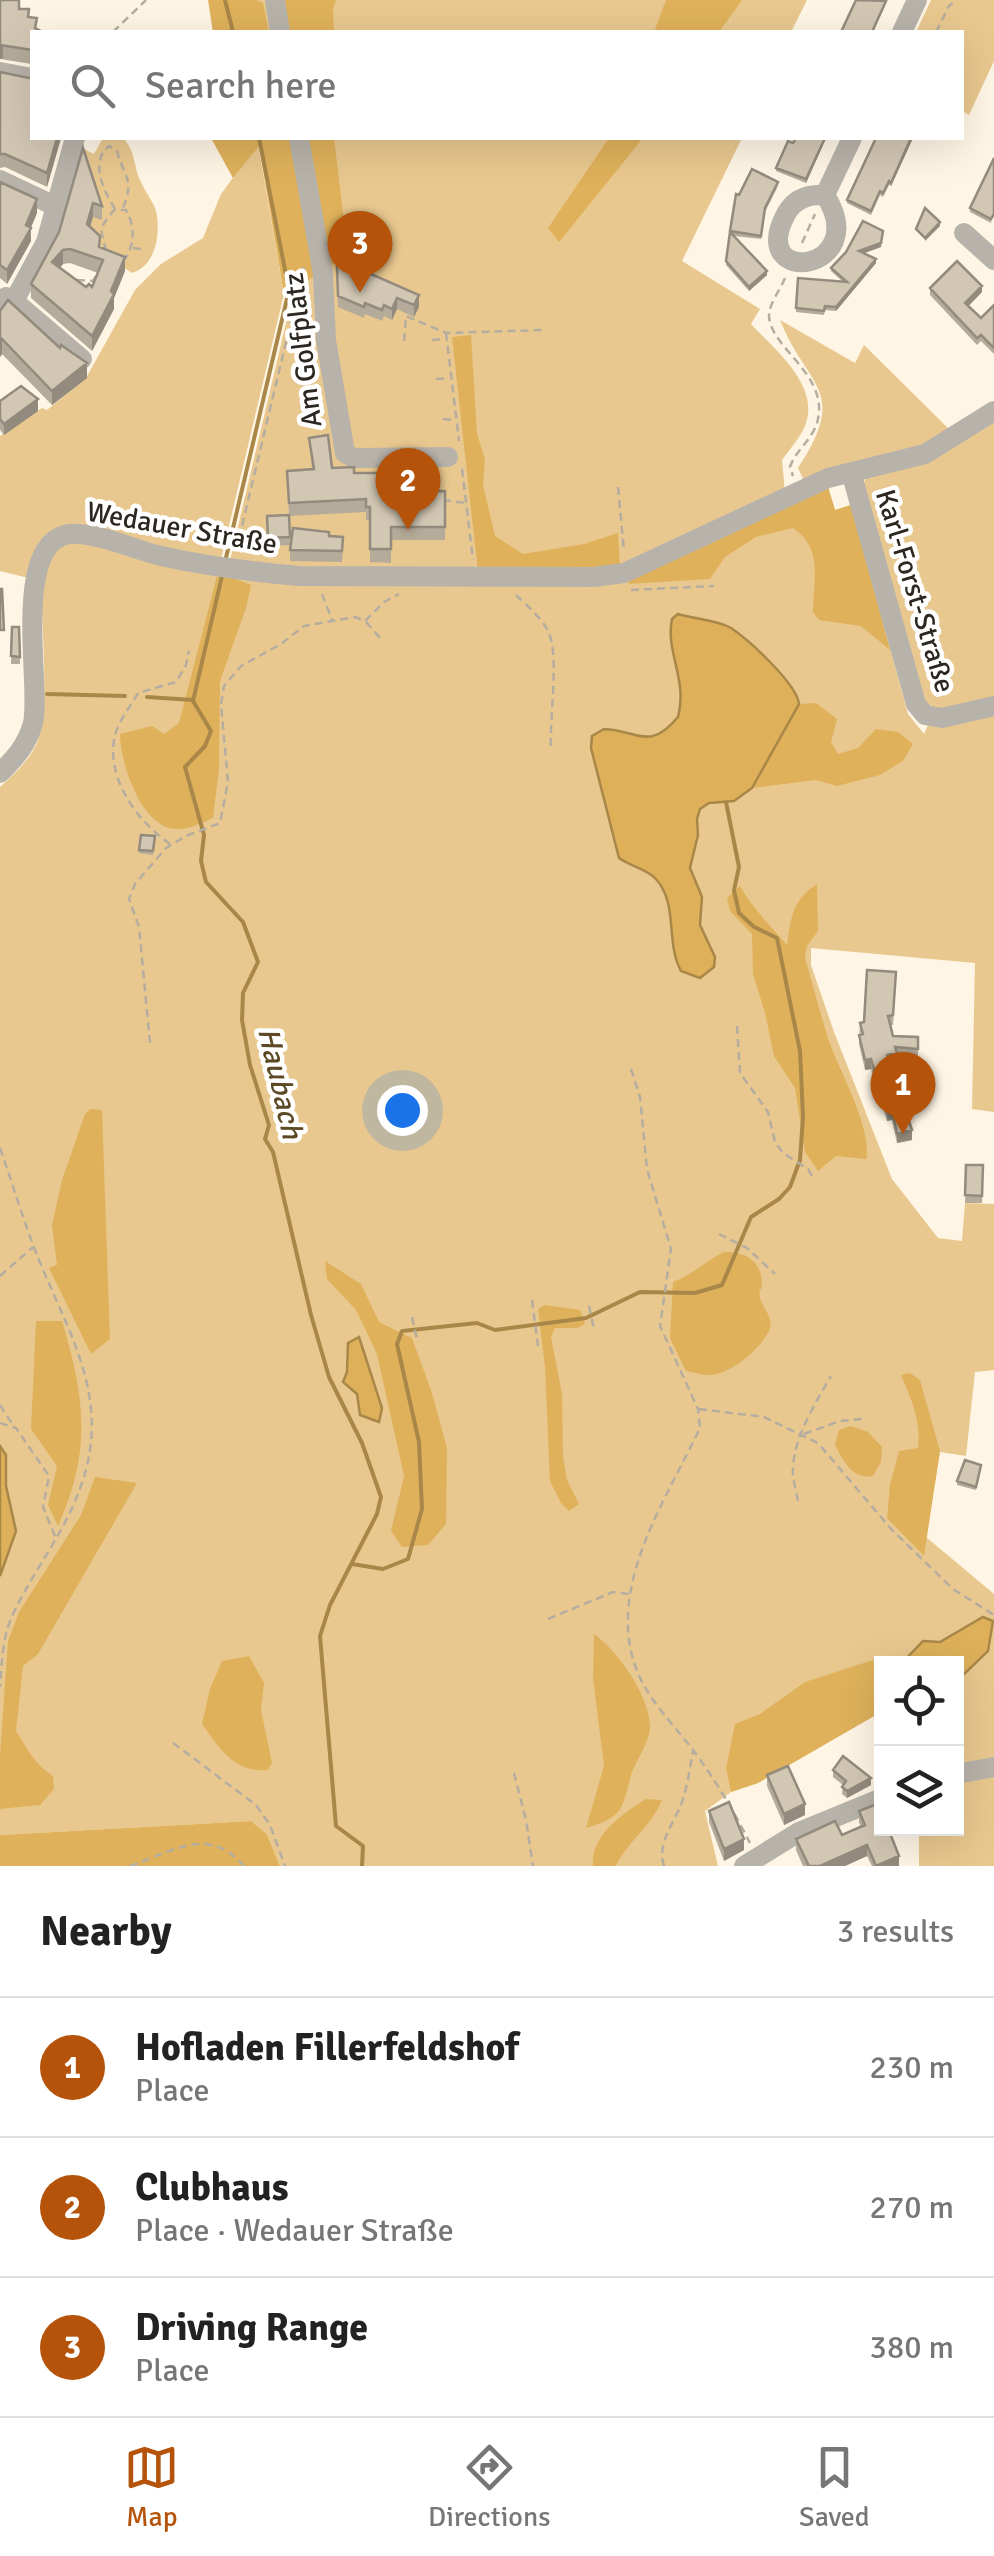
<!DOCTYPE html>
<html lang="en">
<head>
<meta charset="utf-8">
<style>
	:root { --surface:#fff; --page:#f2f2f2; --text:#222; --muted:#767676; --line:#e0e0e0; --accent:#b45309 }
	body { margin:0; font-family:Signika,sans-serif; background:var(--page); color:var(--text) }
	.controls { position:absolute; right:30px; bottom:30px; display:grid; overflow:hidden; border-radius:0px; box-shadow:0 10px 40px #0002 }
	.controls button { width:90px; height:90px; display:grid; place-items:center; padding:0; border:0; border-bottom:2px solid var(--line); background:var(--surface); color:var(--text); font:50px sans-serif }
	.you { position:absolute; left:402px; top:1110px; width:35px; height:35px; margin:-25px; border:8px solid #fff; border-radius:50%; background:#1a73e8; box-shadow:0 0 0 15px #1a73e833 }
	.badge { display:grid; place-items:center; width:65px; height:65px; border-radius:50%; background:var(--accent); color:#fff; font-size:32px; font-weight:700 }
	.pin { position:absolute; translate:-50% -82px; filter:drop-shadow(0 2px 5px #0008) }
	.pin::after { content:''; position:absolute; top:52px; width:35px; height:30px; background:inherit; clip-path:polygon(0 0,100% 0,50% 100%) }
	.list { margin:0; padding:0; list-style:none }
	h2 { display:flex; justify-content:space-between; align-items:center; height:130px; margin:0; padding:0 40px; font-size:42px }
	h2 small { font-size:32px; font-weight:400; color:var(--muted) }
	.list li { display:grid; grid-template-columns:65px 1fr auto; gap:30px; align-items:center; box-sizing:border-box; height:140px; padding:0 40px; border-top:2px solid var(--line) }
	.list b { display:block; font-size:38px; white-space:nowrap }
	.list p { margin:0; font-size:32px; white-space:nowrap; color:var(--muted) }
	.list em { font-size:32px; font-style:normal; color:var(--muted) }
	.icon { flex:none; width:55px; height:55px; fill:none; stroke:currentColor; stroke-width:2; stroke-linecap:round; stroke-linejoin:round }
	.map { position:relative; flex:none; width:994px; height:1866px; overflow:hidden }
	.search { position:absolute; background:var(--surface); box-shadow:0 10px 40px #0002; left:30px; right:30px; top:30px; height:110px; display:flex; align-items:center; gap:25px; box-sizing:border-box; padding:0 35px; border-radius:0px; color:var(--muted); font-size:38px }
	.sheet { height:550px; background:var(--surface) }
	nav { display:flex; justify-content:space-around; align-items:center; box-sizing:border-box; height:140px; border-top:2px solid var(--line); background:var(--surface); font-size:28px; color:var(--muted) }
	nav a { display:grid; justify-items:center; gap:5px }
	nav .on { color:var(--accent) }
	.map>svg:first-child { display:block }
</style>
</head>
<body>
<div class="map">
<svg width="994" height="1866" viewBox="0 0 994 1866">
	<rect width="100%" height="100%" fill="#fef5e4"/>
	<path fill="#e9c88f" d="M241 0H807L791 32H248Z
		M931 0H994V61L969 115 962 111V32H916Z
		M103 138H123C136 151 133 166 141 182 145 192 153 201 156 211 161 233 156 266 132 273L86 242 93 217 101 219 76 145 94 154Z
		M268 138H742L682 261 760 309 751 324C775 350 821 386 805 426 800 438 789 450 782 460L785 492 828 487 835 510 851 505 908 714 924 734 935 709 922 699 863 485 867 475 994 417V1112L972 1109 975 963 811 948V965L834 1032 892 1179 938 1238 962 1241 965 1203 994 1204V1370L975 1372 966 1456 940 1452 926 1537 994 1594V1760L957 1766 956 1664H882L881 1712 758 1783 731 1792 705 1811 718 1866H280L267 1834 251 1821 0 1835V787C13 775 28 762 36 745 51 713 41 621 41 581L0 571V436L42 408 47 410 86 378 135 290 161 264 203 238 221 194 258 144 284 294 218 572 227 573 294 289Z
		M780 320 855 363 864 345 952 432 927 448 805 483 798 468C850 389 807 388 780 320Z
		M994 1777V1866H919V1834L933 1829 956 1828 957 1783Z"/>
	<path fill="#dfb15b" d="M208 0H256L263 3 269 32H213Z
		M283 0H336L333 9 334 32H289Z
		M666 0H742L719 32H654Z
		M211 138H289L317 275 284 294 259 146 233 178Z
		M307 138H334L346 238 330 269Z
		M609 138H643L559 242 548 228Z
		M471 335 477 434 485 459 483 485 495 536 523 554 584 544 618 533 620 568 478 572 452 337Z
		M828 487 835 510 851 505 890 650 861 626 819 620 813 612C813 581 824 548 793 528L756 537 725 557 710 579 629 584 627 579Z
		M218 572 251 585 246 608 220 681 219 769 213 818C201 823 189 830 175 829 141 827 120 762 120 734L152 726 164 734 179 723Z
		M816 703 837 719 831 742 838 754 858 748 876 729 898 732 913 744 903 761 880 775 837 786 816 780 752 788 799 704Z
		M817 884 818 931 807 946 805 958C813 985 820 1013 829 1041 839 1070 873 1130 866 1159L836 1156 818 1171 805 1152 795 1088 774 1056 765 1013 753 974 752 934 730 911 727 898 740 886C752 908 771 926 787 945 791 918 792 900 817 884Z
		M91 1109 102 1110 110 1339 91 1354 49 1268 57 1265 52 1225 62 1180 85 1114Z
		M724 1252C744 1251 761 1260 762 1282 762 1294 758 1286 760 1298 763 1308 773 1317 770 1328 764 1346 736 1369 717 1374 707 1377 696 1373 686 1371L670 1338 673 1282C694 1274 705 1261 724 1252Z
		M325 1261 361 1284 379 1322 412 1338 432 1393 447 1448 446 1524 428 1545 402 1547 391 1531 404 1476 377 1354 356 1310 327 1279Z
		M545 1305 580 1310 585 1324 577 1328H555L551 1337 562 1394 563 1457 567 1480 579 1504 569 1511 561 1503 550 1481 545 1367 538 1309Z
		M36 1321H62C85 1398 92 1450 58 1526L48 1505 57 1466 31 1429Z
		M910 1373 920 1380 940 1451 924 1556 887 1518 890 1485 899 1451 918 1448C921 1420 912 1401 901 1375Z
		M851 1426 868 1432 882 1447 881 1462 873 1476C853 1480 843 1461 835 1445L839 1430Z
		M95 1477 137 1483 38 1654 23 1666 16 1731C27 1748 35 1765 53 1776L54 1789 40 1805 0 1809V1755L8 1641 19 1612 81 1515Z
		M594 1634C618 1651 648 1694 650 1725 651 1740 636 1760 631 1775 622 1809 624 1817 586 1828L604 1766 593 1678Z
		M249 1656 264 1683 261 1710 272 1763 268 1770C234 1773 220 1749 202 1724L210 1689 222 1661Z
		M873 1660 881 1687V1712L758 1783 731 1792 726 1768 735 1724 760 1714 805 1682Z
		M646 1799 662 1800C651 1827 628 1841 616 1866H593C590 1836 623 1813 646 1799Z
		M251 1821 267 1834 280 1866H0V1835Z"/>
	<path fill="#deb05a" stroke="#a98749" stroke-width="2.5" d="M678 614C694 619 717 620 731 628 749 640 797 684 799 704L752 788 734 801 709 803 700 809 697 819 698 835 690 868 702 897 700 925 715 957 714 967 700 978 681 971C665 942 679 903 655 878 646 869 630 866 619 858L591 748 592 736 604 729C637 730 649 752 678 717 688 680 665 651 672 619Z
		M359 1337 382 1408 379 1422 360 1415 357 1394 343 1382 347 1372 348 1343Z
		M0 1446 6 1455V1486L16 1531 0 1576Z
		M983 1617 993 1621 988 1651 957 1681 956 1664 902 1663 923 1641 940 1642Z"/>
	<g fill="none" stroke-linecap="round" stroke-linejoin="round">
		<path stroke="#a98749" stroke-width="4" d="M225 0 233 32
			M225 562 289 290 259 138
			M222 576 193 701 211 731 205 746 185 767 204 835 201 861 206 882 243 922 258 962 243 993 242 1020 250 1065 269 1125 265 1139 273 1152 311 1315 329 1377 362 1443 381 1497 377 1514 330 1605 320 1636 336 1826 363 1846 362 1866
			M47 694 125 696
			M147 697 193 700
			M352 1564 383 1569 408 1559 422 1509 419 1442 397 1344 402 1331 477 1323 495 1330 586 1318 640 1292 695 1293 722 1285 751 1217 779 1199 790 1187 800 1160 803 1117 800 1051 777 938 754 927 739 913 734 890 739 867 726 802"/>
		<path stroke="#b5ada0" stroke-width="2.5" stroke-dasharray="8 5" stroke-linecap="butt" d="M113 32 146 0
			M936 32 949 6 956 0
			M115 209C104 191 89 162 109 146L117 151C124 177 135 180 123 208
			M802 243 815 214
			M133 248 142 249
			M106 251C101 228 97 231 114 210H126C135 226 135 244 125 259
			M785 278C781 288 770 303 769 314 768 347 828 373 818 419 814 439 796 449 790 467L793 476
			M77 280 93 281 98 272
			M446 333 459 441
			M432 340 444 339
			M404 341 406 316 446 333 542 330
			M436 379 449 378
			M443 419 455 420
			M462 469 473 560
			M618 487 624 551
			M443 500 465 503
			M236 551 304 267
			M631 590 714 586
			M322 594 332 620
			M516 595C526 605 542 618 548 631 560 656 549 718 551 750
			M366 622 382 640
			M170 844C137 821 105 778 115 735 119 720 131 706 138 693L176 682 186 665 189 651
			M737 1026 740 1073 768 1112 775 1142 783 1153 808 1169 812 1176
			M150 1043 139 927 129 899 135 884 166 848 186 836 220 823 228 782 221 704 224 686 241 666 281 644 304 626 355 617 365 621 384 602 399 594
			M631 1069 640 1097 647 1169 671 1249 660 1326 698 1409 700 1428C666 1500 606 1586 636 1668 647 1699 674 1725 693 1750 715 1779 733 1810 750 1843
			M0 1148C12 1182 22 1216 35 1250 66 1330 112 1394 82 1483 66 1531 35 1568 14 1612 2 1636 2 1662 0 1687
			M719 1234 747 1248 775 1274
			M0 1276 33 1247
			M532 1300 538 1346
			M589 1306 594 1329
			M412 1317 417 1339
			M0 1405 13 1425
			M699 1409 764 1417 818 1443 892 1530 953 1589 994 1615
			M0 1423 16 1428 49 1476 43 1507 57 1541
			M804 1434 840 1421 863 1419
			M798 1501C796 1490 792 1478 793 1468 794 1437 816 1402 831 1376
			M548 1619 613 1592 629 1594
			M173 1743 256 1805 270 1825 285 1866
			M514 1773 526 1820 533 1866
			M130 1866C174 1851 208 1825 244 1866
			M664 1866C656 1841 676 1822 683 1799 688 1783 690 1767 693 1751"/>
		<path stroke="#b8b3aa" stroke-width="20" d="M275 0 280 32
			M902 32 917 0
			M0 72 32 78
			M299 138 323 274 326 340 345 453 354 458 448 457
			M0 180 55 206
			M825 195C874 272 746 289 786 214 794 199 808 194 825 195Z
			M825 195 852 138
			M964 233 994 260
			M2 300 6 297 14 301 82 359
			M14 301 46 242 75 138
			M851 472 916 704 925 715 942 718 994 706
			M0 773C16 757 27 745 33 723 42 684 7 526 80 534 107 536 135 550 161 556 206 566 253 572 299 576L594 577 624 573 828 478 925 454 994 411
			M956 1774 994 1767
			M744 1866 799 1832 882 1798"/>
	</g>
	<path fill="#b5ab9a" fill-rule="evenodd" d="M0 0 19 9 29 17 37 29 32 32V64L0 59Z
		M0 72 29 78 32 138H61L47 187 5 167 0 168Z
		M796 138H826L806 183 776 171V168Z
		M876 138H913L891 186 889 185 883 197 880 195 871 215 847 203V200Z
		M83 148 102 206V220L93 217 90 227 99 247 125 271 114 298V309L92 351 31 298V284L59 232ZM70 263 98 273 92 287H86L60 268 63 264Z
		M994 158 991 223 970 212V208Z
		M0 182 37 213 31 228V241L7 284 0 278Z
		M778 186 765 212 761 239 734 236 767 275 749 291 726 265 739 195Z
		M881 247 864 253 876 263 836 311 825 310 824 315 796 312 798 278 842 281 831 271V268L846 252Z
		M337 267 358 269 419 307 414 317 397 309 392 320 384 316 382 321 365 314 364 318 338 307Z
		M930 288 982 292 969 306 981 318 994 305V354L981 341 977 345 930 295Z
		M0 311 87 378 52 405 2 354 0 357Z
		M0 401 38 411 4 435 0 430Z
		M309 438 332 468 354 473 392 492 445 491V540H391V563L370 562V520H366V512L289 516 290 545 268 546 267 516 289 515 287 471 312 469Z
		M329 536 343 549 342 562 290 561V550Z
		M12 627H19L20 664H11Z
		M141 835 155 836 153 855 139 853Z
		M896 982 893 1025H890L893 1036 918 1037V1058L897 1057V1063L890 1064 912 1140 897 1143 892 1120 887 1121 871 1069 865 1070 859 1044 860 1023 864 1022Z
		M966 1165H983L982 1203H965Z
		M981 1469 976 1490 957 1485V1481Z
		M833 1770 871 1785 847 1798 842 1794 843 1785 833 1777Z
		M767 1775 805 1815 784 1825 767 1786Z
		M709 1811 744 1850 724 1861 709 1822Z
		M859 1811 890 1834 899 1866H872L867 1856 845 1866H803L796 1850V1839L842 1835 861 1827 859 1822Z"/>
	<path fill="#938b7d" d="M0 45H3V58L0 59Z
		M57 138H61L47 187V173Z
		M825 138H826L806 183V179Z
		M911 138H913L891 186V183Z
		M37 199V213L30 229 31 241 7 284V270Z
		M93 203V217L87 238V224Z
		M940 222V226L925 241V238Z
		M883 231 881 247 859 255V251Z
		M63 250V264L52 276V262Z
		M125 257V271L114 298V309L92 351V336Z
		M876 259V263L836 311V307Z
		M767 271V275L749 291V287Z
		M982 286V292L965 309V303Z
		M419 295V307L414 317V305Z
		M397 298V309L392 320V309Z
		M2 339V354L0 357V342Z
		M87 363V378L52 405V391Z
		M38 399V411L4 435V424Z
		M897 1053V1063L887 1065V1055Z
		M871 1059V1069L865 1070V1060Z
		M892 1110V1120L887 1121V1111Z
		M912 1130V1140L897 1143V1134Z
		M871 1778V1785L847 1798V1791Z
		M805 1804V1815L784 1825V1814Z
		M886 1828H902L886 1836Z
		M744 1839V1850L724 1861V1849Z
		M867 1845V1856L845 1866H820Z
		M899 1856V1866H876Z"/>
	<path fill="#d2c7b3" stroke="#938b7d" stroke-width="2.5" fill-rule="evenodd" d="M0 0H19V9H29L28 17 37 18 35 28 43 32H32V50L0 45Z
		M856 0 886 1 872 32H841Z
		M0 72 29 78 32 77V138H57L47 173 5 154H0Z
		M796 138H825L806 179 776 168 788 141 793 143Z
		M876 138H911L891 183 889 181 883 193 880 191 871 211 847 200Z
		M83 148 102 206 93 203 87 224 100 236 99 247 125 257 111 291 114 294 92 336 31 284 59 232ZM70 249 103 260 92 287 89 284 86 287 52 262 63 250Z
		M994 158V214L991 219 970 208Z
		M752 169 778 182 765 208 761 236 730 231 736 194 739 195Z
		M0 182 37 199 26 225 31 228 7 270 0 265Z
		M925 208 940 222 925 238 916 229Z
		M863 221 883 231 881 243 859 251 876 259 836 307 825 306 824 311 796 308 798 278 847 282 831 268 846 252Z
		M730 232 767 271 749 287 726 261Z
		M343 254 358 260 355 267 419 295 414 305 397 298 392 309 384 305 382 310 365 303 364 307 338 296 337 267Z
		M957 261 982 286 965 303 981 318 994 305V348L981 335 977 338 930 288Z
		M8 300 60 348 61 345 87 363 52 391 2 339 0 342V311Z
		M21 386 38 399 4 424 0 419V401Z
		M328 435 332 468 354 467V473H392V492L445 491V527H391V549H370V507H366V499L289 503 287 471 314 469 309 438Z
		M289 515 290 537 268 538 267 516Z
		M293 528 329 532V536L343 537 342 551 290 550Z
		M0 589H2L4 630H0Z
		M12 627H19L20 657 11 656Z
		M141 835 155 836 153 851 139 850Z
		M867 970 896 972 893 1015 888 1016 893 1036 918 1037V1049L895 1047 897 1053 887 1055 912 1130 897 1134 892 1110 887 1111 871 1059 865 1060 859 1035 863 1034 860 1023 864 1022Z
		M966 1165H983L982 1196 965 1195Z
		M965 1460 981 1465 976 1487 957 1481Z
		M843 1756 871 1778 847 1791 842 1787 846 1781 833 1770Z
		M788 1766 805 1804 784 1814 767 1775Z
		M729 1802 744 1839 724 1849 709 1811Z
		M882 1802V1828H888L899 1856 876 1866 867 1845 820 1866H809L796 1839 835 1821 842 1835 865 1825 859 1811Z"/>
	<g text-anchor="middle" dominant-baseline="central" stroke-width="9" stroke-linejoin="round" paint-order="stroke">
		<g font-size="28" fill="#2c2720" stroke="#fff">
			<text transform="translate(303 350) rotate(-97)">Am Golfplatz</text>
			<text transform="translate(182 528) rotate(10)">Wedauer Straße</text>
			<text transform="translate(915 591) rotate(73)">Karl-Forst-Straße</text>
		</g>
		<g font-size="30" font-style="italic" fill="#5d4925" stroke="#fff">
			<text transform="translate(280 1083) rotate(77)">Haubach</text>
		</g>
	</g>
</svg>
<div class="controls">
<button><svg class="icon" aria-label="locate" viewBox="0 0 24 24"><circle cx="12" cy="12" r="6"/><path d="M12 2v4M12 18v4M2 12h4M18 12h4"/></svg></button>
<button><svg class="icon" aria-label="layers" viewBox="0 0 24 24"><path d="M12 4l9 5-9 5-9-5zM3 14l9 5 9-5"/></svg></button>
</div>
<div class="you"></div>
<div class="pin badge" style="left:903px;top:1134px">1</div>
<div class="pin badge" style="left:408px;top:530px">2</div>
<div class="pin badge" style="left:360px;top:293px">3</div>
<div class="search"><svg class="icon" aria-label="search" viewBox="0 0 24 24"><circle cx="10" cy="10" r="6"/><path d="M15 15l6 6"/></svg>Search here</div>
</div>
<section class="sheet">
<h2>Nearby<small>3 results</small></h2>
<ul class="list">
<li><span class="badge">1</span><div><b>Hofladen Fillerfeldshof</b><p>Place</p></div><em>230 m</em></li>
<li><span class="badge">2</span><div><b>Clubhaus</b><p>Place · Wedauer Straße</p></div><em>270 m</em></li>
<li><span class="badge">3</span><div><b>Driving Range</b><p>Place</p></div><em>380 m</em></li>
</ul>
</section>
<nav>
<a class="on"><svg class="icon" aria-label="map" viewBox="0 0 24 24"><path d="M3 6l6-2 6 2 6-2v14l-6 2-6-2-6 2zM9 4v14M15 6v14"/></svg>Map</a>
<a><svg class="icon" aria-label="directions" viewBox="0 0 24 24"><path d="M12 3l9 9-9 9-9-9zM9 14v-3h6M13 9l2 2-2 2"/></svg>Directions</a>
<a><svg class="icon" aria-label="saved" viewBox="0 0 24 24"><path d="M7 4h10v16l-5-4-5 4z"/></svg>Saved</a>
</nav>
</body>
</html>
